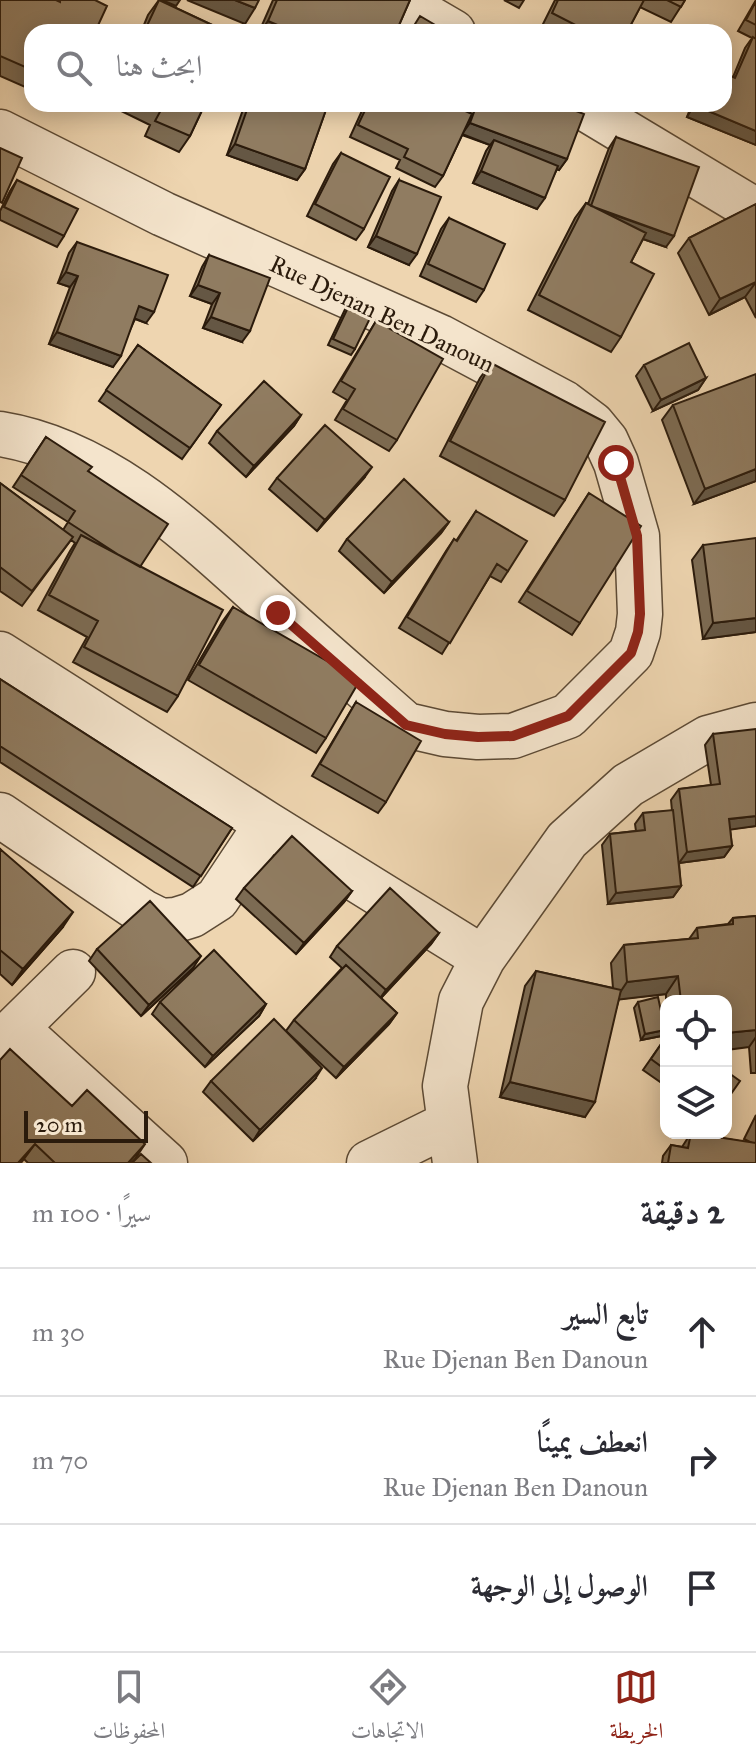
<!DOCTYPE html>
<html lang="ar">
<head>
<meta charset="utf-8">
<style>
	:root { --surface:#fff; --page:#f2f2f3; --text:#2b2b33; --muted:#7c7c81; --line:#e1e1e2; --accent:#8f2418 }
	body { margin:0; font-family:"IM FELL Great Primer",Amiri,serif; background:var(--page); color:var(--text); direction:rtl }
	.controls { position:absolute; right:24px; bottom:24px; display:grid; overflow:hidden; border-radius:16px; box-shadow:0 4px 20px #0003 }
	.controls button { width:72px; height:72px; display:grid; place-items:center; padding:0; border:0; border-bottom:2px solid var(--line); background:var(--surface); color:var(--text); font:40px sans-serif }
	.scale { position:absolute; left:24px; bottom:20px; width:124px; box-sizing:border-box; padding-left:8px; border:4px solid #2b1b0c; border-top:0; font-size:22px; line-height:28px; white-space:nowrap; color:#2b1b0c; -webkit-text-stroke:6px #f4e4cc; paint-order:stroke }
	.stop { position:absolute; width:24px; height:24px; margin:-18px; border:6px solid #8f2418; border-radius:50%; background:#fff }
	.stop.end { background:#8f2418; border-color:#fff; box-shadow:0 2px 8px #0008 }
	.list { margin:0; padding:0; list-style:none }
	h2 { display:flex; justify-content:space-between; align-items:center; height:104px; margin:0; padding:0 32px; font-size:34px }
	h2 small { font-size:26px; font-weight:400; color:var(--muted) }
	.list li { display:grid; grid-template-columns:52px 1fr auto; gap:24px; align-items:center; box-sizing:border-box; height:128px; padding:0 32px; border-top:2px solid var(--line) }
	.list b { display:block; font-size:30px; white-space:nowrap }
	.list p { margin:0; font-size:26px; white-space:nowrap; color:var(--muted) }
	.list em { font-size:26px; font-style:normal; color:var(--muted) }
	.icon { flex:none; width:44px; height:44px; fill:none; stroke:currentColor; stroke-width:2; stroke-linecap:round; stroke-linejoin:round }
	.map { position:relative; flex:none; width:756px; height:1163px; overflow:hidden; direction:ltr }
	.search { position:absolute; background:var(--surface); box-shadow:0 4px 20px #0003; left:24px; right:24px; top:24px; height:88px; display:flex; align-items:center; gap:20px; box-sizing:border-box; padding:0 28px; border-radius:24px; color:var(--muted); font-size:30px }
	.sheet { height:488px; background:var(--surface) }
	nav { display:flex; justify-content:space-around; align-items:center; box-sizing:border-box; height:112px; border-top:2px solid var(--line); background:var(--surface); font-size:22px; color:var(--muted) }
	nav a { display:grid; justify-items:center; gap:4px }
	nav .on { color:var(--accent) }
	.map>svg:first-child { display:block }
</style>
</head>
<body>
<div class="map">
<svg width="756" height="1163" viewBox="0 0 756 1163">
	<rect width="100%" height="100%" fill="#eed5b0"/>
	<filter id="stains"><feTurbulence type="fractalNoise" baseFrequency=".0025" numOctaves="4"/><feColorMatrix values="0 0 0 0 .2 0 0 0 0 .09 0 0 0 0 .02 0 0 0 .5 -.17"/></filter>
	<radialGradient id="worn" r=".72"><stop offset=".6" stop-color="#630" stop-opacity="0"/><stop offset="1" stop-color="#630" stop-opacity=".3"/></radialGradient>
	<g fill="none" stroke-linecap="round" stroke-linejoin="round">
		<defs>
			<path id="minor" d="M398 0 453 32
				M578 104 756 211
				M0 132 163 214 440 337 564 403 592 424 606 441 616 463 637 536 640 614 638 632 631 653 568 716 513 736 478 737 445 734 406 725C363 687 320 650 278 612 197 540 111 452 0 434
				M0 654 267 824 483 958
				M0 815 143 912 161 921 176 920 192 915 217 899 267 824
				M16 1028 73 972
				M0 1047 16 1028 165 1163
				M369 1163 448 1124
				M455 1163 445 1086 461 1001 483 958 567 840 628 785 708 738 756 725"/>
		</defs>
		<use href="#minor" stroke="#5c4a35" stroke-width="47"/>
		<use href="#minor" stroke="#f4e4cc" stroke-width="44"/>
	</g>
	<path fill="#7c6b53" stroke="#2b1b0c" stroke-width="2" d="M0 0H95L32 32V90L0 76Z
		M159 0 227 32H141L148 15Z
		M273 0H410L396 32H259Z
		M504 0H524L519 8Z
		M555 0H685L671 22 640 7 627 32H549L541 28Z
		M756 0V145L687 117 692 104H724L733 77 745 48 752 38 738 31Z
		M107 104H205L190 136 179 152 145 136 150 125Z
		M245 104H328L305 169 297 180 227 155Z
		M365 104H450L470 113 473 104H558L567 159 559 170 557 169 537 209 473 183 486 151 490 145 462 135 443 176 435 187 396 168 400 160 350 137Z
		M616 137 666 247 643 239 631 262 621 337 611 352 528 310 575 218 586 203 588 204 609 148Z
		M341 153 364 229 356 240 307 216 333 164Z
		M17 180 64 236 57 247 0 220V211L10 191Z
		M399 180 409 265 368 247 392 191Z
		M756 204V318L745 297 709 315 678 253 689 238Z
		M449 218 484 290 476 302 420 276 441 229Z
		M77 242 146 323 135 319 113 367 49 344 70 287 58 283 69 253Z
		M209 255 242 342 203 328 212 304 190 296 202 267Z
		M353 297 355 349 351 355 328 345 348 303Z
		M376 321 397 440 389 451 335 420 347 400 333 392Z
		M138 345 221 405 182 459 99 401Z
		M491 363 565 500 554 516 440 456 480 378Z
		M644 365 706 378 698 390 653 411 636 376Z
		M673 405 756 481 694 504 662 420Z
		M301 415 294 426 246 477 209 443 217 431Z
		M46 437 88 471 140 567 178 696 167 712 73 662 87 637 38 610 70 551 75 543 71 540 22 606 0 591V483L63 530 68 522 13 487Z
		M277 478H364L317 531 269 489Z
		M589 493 580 623 572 635 519 602Z
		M476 511 508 571 501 582 490 576 442 654 399 628 446 551 454 539 456 541Z
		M449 522 441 533 384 593 339 551 347 539Z
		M703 545 756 632 703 639 692 560Z
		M233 607 326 738 316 753 188 680 222 622Z
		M0 679 232 828 193 887 0 762Z
		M356 702 386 802 378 813 312 776Z
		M713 734 756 826 730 829 732 846 724 857 679 863 681 886 673 897 608 904 602 845 610 834 636 831 635 824 643 813 672 811 671 800 679 789 711 785 705 745Z
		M0 849 63 927 12 985 0 974Z
		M244 888 352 891 344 902 296 954 236 899Z
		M756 916V1073H751L749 1047 726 1001H666V994L619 999 585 1117 500 1097 525 986 536 971 613 988 611 963 624 945 689 939 697 928 728 924 733 918Z
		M439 933 431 944 381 998 397 1013 389 1024 336 1078 286 1031 294 1020 342 968 330 957 337 946Z
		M97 949 193 968 141 1016 89 961Z
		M160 1002 266 1004 259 1016 205 1067 152 1014Z
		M638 1002 661 1036 641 1040 634 1008Z
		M666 1037V1086L643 1070Z
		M315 1079 253 1141 203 1092 211 1081Z
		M72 1106 135 1159 131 1163H28L24 1159 0 1163Z
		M756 1115V1163H662L663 1156 671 1145 682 1147 691 1133 752 1143 744 1139Z"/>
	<path fill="#655744" stroke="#2b1b0c" stroke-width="2" d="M162 0H180L176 6Z
		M187 0H235L255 8 245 24Z
		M268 21 294 32H260Z
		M694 105 756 131V145L687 117Z
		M470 123 567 159 559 170 492 145 494 140 490 145 462 134Z
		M235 144 305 169 297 180 227 155Z
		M481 171 545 198 537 209 473 183Z
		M591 207 674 236 666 247 583 218Z
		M376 236 417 254 409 265 368 247Z
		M66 272 78 276 70 287 58 283Z
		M756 282 745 297 709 315 720 299Z
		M198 285 220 293 212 304 190 296Z
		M139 306 154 312 146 323 131 317Z
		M211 317 250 331 242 342 203 328Z
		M57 332 121 356 113 367 49 344Z
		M706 378 698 390 653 411 661 400Z
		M301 415 294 426 246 477 254 466Z
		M372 467 364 478 317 531 325 520Z
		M756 469V481L694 504 705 489Z
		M449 522 441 533 384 593 392 582Z
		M756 618V632L703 639 713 623Z
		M756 816V826L721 831 729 819Z
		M732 846 724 857 679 863 687 852Z
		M681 886 673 897 608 904 616 893Z
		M352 891 344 902 296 954 304 943Z
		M73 912 63 927 12 985 23 969Z
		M439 933 431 944 378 1001 386 990Z
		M201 956 193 968 141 1016 149 1005Z
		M678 976 666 994 615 1000 627 982Z
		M266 1004 259 1016 205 1067 213 1056Z
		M397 1013 389 1024 336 1078 344 1067Z
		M665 1030 661 1036 641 1040 645 1034Z
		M756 1030V1037L749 1047 726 1050V1033Z
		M322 1068 315 1079 253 1141 260 1130Z
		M510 1082 595 1102 585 1117 500 1097Z
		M35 1144 24 1159 21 1163H18Z
		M145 1144 135 1159 131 1163H128Z"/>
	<path fill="#907c61" stroke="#2b1b0c" stroke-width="2" d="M0 0H56L60 2V0H95L107 6 95 32H32V70L0 56Z
		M159 0 227 32H144Z
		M235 0H259L255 8Z
		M277 0H410L396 32H294L268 21Z
		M558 0H644L627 32H589L552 13Z
		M667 0H685L681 7Z
		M756 1V25L746 20Z
		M420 16 447 32H410Z
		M753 37 756 39V131L694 105 695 104H724V73L735 78Z
		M149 104H205L190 136 155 121 161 110Z
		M249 104H328L305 169 235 144Z
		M368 104H450L472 114 443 176 404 157 408 149 358 125Z
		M477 104H558L584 114 567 159 470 123Z
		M616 137 699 167 674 236 591 206Z
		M494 140 558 166 545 198 481 171Z
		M0 148 22 158 2 203 0 202Z
		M341 153 390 177 364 229 315 204Z
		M17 180 78 209 64 236 4 207Z
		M399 180 441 197 417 254 376 236Z
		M586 203 646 233 631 262 654 274 621 337 539 295Z
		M756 204V282L720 299 689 238Z
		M449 218 505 244 484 290 428 264Z
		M77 242 168 275 154 312 139 306 121 356 57 332 78 276 66 272Z
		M209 255 270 278 250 331 211 317 220 293 198 285Z
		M353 297 375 308 355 349 333 339Z
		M376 321 443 359 397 440 343 409 355 389 341 381Z
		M689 343 706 378 661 400 644 365Z
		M138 345 221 405 190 448 106 390Z
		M491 363 605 422 565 500 450 441Z
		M756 374V469L705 489 673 405Z
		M264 381 301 415 254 466 217 431Z
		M325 425 372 467 325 520 277 478Z
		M46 437 92 467 88 471 168 524 140 567 122 557 68 522 75 511 21 475Z
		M404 479 449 522 392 582 347 539Z
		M0 483 73 537 32 591 0 567Z
		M589 493 641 526 580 623 527 591Z
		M476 511 527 541 508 571 497 564 450 643 407 617 454 539 457 541Z
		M81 535 223 610 178 696 84 647 98 621 49 595Z
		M756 538V618L713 623 703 545Z
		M233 607 360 680 326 738 199 665Z
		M0 679 232 828 201 876 0 746Z
		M356 702 421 741 386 802 320 764Z
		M756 729V816L729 819 732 846 687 852 679 789 720 784 713 734Z
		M673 810 681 886 616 893 610 834 645 830 643 813Z
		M292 836 352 891 304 943 244 888Z
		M0 849 73 912 23 969 0 950Z
		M390 888 439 933 386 990 337 946Z
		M150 901 201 956 149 1005 97 949Z
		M756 916V1030L726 1033V1001H681L678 976 627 982 624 945 698 938 697 928 733 924V918Z
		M214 950 266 1004 213 1056 160 1002Z
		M346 965 397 1013 344 1067 294 1020Z
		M536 971 621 990 595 1102 510 1082Z
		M658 997 665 1030 645 1034 638 1002Z
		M274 1019 322 1068 260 1130 211 1081Z
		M666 1037V1070L651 1059Z
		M10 1049 72 1106 87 1090 145 1144 128 1163H55L35 1144 18 1163H0V1060Z
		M726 1071 740 1081 726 1101Z
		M691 1133 756 1143V1163H668L671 1145 688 1148Z
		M141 1154 151 1163H132Z"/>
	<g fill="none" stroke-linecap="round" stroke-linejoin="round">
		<path stroke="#8f2418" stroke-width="10" d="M278 613 406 725 445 734 478 737 513 736 568 716 631 653 638 632 640 614 637 536 616 463"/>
	</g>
	<g text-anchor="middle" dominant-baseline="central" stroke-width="6" stroke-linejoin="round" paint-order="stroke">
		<g font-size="24" fill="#2b1b0c" stroke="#f4e4cc">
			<text transform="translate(382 314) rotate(25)">Rue Djenan Ben Danoun</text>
		</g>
	</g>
	<rect width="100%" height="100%" filter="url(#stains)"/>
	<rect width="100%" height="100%" fill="url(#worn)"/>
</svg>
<div class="controls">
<button><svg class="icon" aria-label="locate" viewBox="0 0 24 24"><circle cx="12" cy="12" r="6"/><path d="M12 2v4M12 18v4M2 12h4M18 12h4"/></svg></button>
<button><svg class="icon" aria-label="layers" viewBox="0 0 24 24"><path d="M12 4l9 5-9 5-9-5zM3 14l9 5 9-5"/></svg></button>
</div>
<div class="scale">20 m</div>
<div class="stop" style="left:616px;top:463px"></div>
<div class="stop end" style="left:278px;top:613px"></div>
<div class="search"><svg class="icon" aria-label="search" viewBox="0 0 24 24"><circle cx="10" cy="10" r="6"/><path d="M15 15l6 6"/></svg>ابحث هنا</div>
</div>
<section class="sheet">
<h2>2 دقيقة<small>سيرًا · 100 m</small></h2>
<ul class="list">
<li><svg class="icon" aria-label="ahead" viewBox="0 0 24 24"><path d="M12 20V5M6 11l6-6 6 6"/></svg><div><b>تابع السير</b><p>Rue Djenan Ben Danoun</p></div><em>30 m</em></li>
<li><svg class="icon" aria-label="right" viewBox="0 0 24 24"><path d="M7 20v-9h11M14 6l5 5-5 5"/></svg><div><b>انعطف يمينًا</b><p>Rue Djenan Ben Danoun</p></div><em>70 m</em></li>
<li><svg class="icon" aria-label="arrive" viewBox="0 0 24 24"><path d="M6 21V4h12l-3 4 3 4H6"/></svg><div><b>الوصول إلى الوجهة</b></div></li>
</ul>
</section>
<nav>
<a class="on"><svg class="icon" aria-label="map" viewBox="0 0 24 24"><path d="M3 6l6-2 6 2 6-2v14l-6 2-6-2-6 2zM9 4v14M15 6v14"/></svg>الخريطة</a>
<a><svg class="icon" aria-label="directions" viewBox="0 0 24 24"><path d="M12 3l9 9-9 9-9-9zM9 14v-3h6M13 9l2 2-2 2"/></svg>الاتجاهات</a>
<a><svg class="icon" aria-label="saved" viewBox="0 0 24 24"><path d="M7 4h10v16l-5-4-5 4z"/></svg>المحفوظات</a>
</nav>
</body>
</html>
